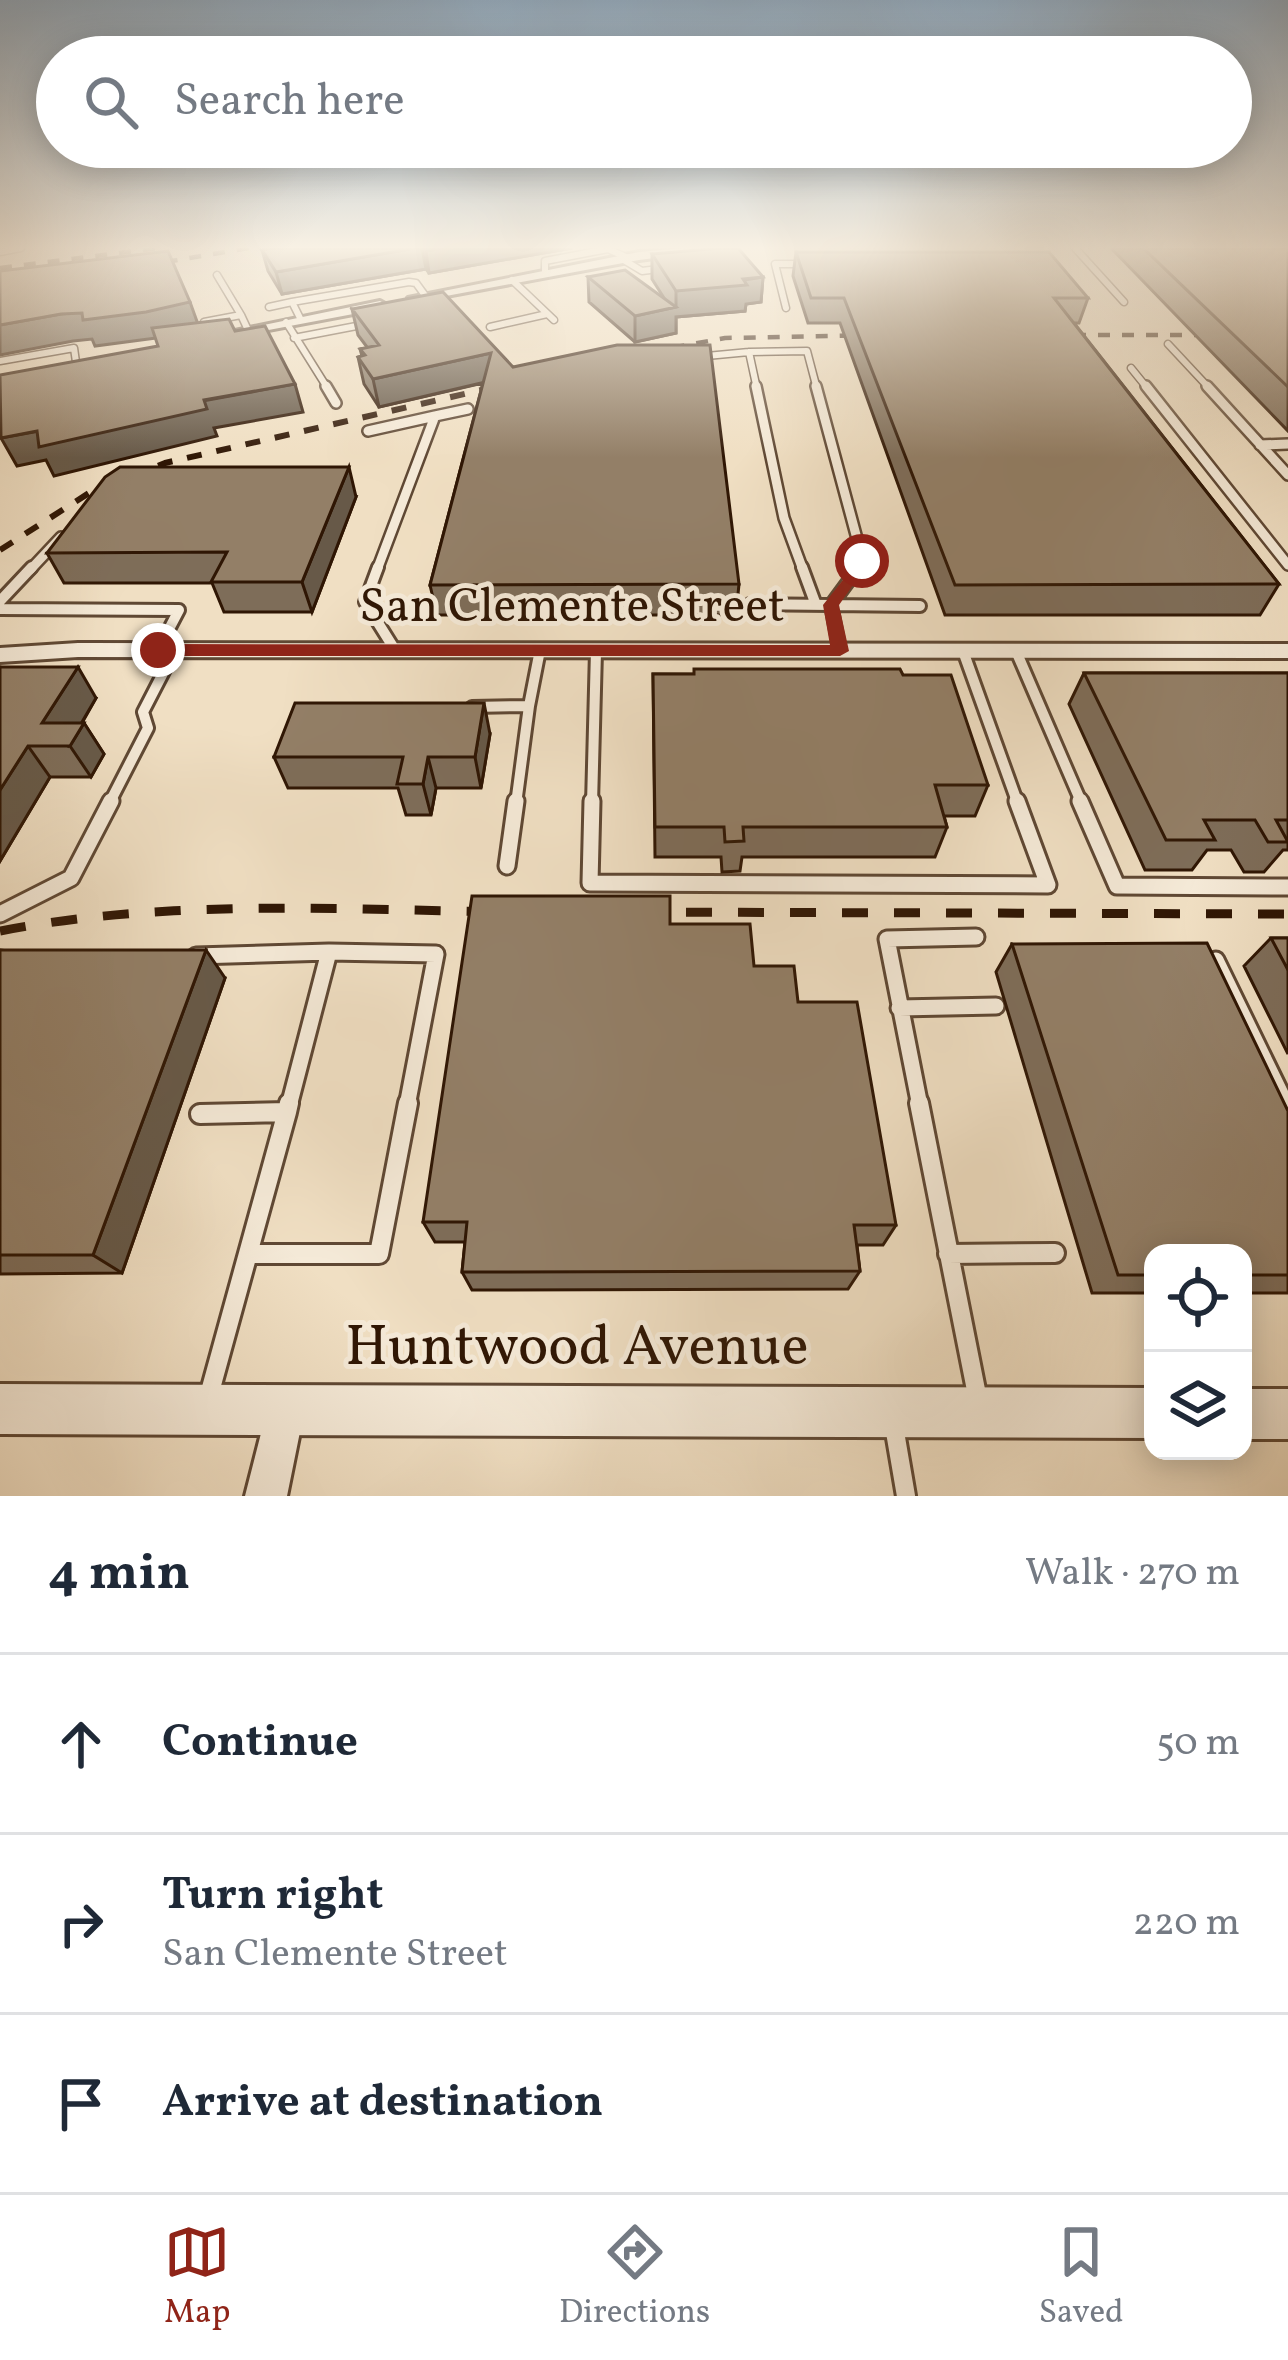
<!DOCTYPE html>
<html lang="en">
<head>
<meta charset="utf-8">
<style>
	:root { --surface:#fff; --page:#f2f2f3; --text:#1f2937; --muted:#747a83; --line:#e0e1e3; --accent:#8f2418 }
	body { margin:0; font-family:Vollkorn,serif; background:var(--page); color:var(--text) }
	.controls { position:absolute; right:36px; bottom:36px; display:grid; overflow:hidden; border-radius:24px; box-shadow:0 6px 30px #0003 }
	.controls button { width:108px; height:108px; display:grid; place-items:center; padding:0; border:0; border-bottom:3px solid var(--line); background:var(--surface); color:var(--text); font:60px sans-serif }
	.stop { position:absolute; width:36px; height:36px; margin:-27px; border:9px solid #8f2418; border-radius:50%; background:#fff }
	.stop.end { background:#8f2418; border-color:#fff; box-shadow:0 3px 12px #0008 }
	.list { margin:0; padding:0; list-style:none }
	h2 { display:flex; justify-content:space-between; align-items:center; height:156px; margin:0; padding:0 48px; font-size:51px }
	h2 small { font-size:39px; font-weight:400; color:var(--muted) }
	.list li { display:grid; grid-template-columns:78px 1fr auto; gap:36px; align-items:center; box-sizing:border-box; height:180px; padding:0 48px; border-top:3px solid var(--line) }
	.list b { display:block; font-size:45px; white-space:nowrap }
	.list p { margin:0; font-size:39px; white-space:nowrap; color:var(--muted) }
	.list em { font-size:39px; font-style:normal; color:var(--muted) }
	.icon { flex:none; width:66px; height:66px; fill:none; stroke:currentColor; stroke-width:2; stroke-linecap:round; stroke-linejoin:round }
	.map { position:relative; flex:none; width:1288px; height:1496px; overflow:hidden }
	.search { position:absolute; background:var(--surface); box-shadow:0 6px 30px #0003; left:36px; right:36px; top:36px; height:132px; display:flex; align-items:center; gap:30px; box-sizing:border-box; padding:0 42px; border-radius:66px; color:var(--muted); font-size:45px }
	.sheet { height:696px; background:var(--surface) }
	nav { display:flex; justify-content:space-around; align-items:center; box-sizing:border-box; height:168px; border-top:3px solid var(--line); background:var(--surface); font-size:33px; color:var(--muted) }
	nav a { display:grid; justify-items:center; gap:6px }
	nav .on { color:var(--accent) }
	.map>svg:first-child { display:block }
</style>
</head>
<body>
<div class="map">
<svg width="1288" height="1496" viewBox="0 0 1288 1496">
	<rect width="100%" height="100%" fill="#f0dfc3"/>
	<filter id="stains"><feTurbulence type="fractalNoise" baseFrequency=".00167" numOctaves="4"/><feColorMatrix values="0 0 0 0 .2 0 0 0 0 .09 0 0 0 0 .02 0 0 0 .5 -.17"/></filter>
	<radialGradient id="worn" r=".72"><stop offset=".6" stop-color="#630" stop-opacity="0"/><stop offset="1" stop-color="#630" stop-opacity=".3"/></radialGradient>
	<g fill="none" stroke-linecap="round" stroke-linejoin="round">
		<defs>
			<path id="service-far4" d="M1075 248 1124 302
				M0 252 21 248
				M622 259 642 271 666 268
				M545 274V261L608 249 628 258
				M217 275 241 315
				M512 280 554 320
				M269 307 292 302
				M786 308 775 264H811
				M301 320 292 302 409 282 416 283 432 305
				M204 322 241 315 248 330
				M286 322 328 389
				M490 327 547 314
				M294 338 372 323
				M1168 344 1210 389
				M696 357 749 352
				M0 361 74 348 76 362
				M1131 368 1148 389
				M757 389 749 352 807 351 817 389"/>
			<path id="service-far3" d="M326 386 336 403
				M756 386 784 518 803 570
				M816 386 863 561 857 570
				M1146 386 1288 565
				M1207 386 1288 475
				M435 416 468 409
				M368 431 435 416 377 570
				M1260 445 1288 444
				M30 570 61 537"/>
			<path id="service-far2" d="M378 567 365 602 395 650
				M802 567 816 605
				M0 601 32 567
				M750 604 831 605 840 651
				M831 605 859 567
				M831 605 920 606
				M0 609 179 610 158 650
				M963 651 1018 804
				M1016 651 1082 804
				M472 707 529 706 540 650
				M109 804 148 728 143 712 175 650
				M516 804 529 706
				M592 804 596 651"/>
			<path id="service-far1" d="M592 801 590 883 1048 885 1017 801
				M1080 801 1117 886 1288 887
				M507 866 516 801
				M0 914 71 878 111 801
				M329 952 436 954 407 1106
				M196 956 329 952 289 1106
				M1216 960 1287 1106
				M899 1008 996 1006
				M920 1106 887 939 976 937"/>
			<path id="service" d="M919 1103 978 1400
				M1285 1103 1288 1109
				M287 1112 289 1103
				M200 1114 287 1112 208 1399
				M248 1254H379L408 1103
				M948 1254 1055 1253
				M894 1426 906 1496"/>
			<path id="minor" d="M684 248H732L639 260 414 302 408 298 639 252Z
				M380 301 387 305 385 308 237 336 230 332Z
				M78 643 1288 644V658L78 657 0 662V648Z
				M284 1392 298 1398 304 1412 287 1496H245L270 1398Z"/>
			<path id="tertiary" d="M0 1384 1153 1388V1438L0 1434Z
				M1243 1389H1288V1439H1243Z"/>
		</defs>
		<use href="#service-far4" stroke="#5f4834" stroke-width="9"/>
		<use href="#service-far3" stroke="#5f4834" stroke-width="14"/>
		<use href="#service-far2" stroke="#5f4834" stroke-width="16"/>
		<use href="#service-far1" stroke="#5f4834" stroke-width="21"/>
		<use href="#service" stroke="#5f4834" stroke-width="24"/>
		<use href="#minor" stroke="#5f4834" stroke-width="6"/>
		<use href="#tertiary" stroke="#5f4834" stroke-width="6"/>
		<use href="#service-far4" stroke="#f5ead8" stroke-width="6"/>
		<use href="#service-far3" stroke="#f5ead8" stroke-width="9"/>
		<use href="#service-far2" stroke="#f5ead8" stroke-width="10"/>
		<use href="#service-far1" stroke="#f5ead8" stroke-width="15"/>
		<use href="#service" stroke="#f5ead8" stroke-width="18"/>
		<use href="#minor" fill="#f5ead8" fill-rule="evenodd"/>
		<use href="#tertiary" fill="#f5ead8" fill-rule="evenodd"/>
		<path stroke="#2f1604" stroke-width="4.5" stroke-dasharray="12 12" stroke-linecap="butt" d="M142 266 249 248
			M0 268 158 248
			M1050 335H1288
			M649 352 725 338 876 335
			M486 389 514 383"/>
		<path stroke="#2f1604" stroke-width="6" stroke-dasharray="15 15" stroke-linecap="butt" d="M0 550 89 493 165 463 499 386"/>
		<path stroke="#2f1604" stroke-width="9" stroke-dasharray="26 26" stroke-linecap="butt" d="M634 912 1288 914
			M0 931C166 899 334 909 502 912"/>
	</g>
	<path fill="#7e6d59" stroke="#2f1604" stroke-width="3" d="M270 248H572L429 273 426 269 282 294 268 271 262 250Z
		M1111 248H1288V431Z
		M796 252 1088 298 1079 323H1074L1279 584 1260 615H945L840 323H808L793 276Z
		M652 254 763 277 761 302 746 304 745 311 676 317V333L635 342 589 302 588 277 664 298 652 279Z
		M352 309 513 367 739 584 736 615H437L430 585 483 383 379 407 364 384 358 357 362 356 360 349 367 347 358 335Z
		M356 497 312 612H224L212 583H64L47 553Z
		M0 667 96 698 82 723H84L104 754 91 777H50L0 861Z
		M1084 673H1288V850H1283L1264 872H1244L1231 850H1207L1192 870H1145L1069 704Z
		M653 674 903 675 988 785 975 816H944L947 827 935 857H742L740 871 722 872 721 857H655Z
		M490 734 481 788H436L431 815H406L398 788H288L274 757Z
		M670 924 754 966 798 1002 896 1225 883 1245H857L860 1271 848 1289 472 1290 462 1272 465 1242H435L423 1222Z
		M1271 938H1288V1054L1244 966Z
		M1012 944 1288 1111V1293H1243V1253H1153V1293H1092L996 972Z
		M0 950 225 978 122 1273 0 1274Z"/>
	<path fill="#675948" stroke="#2f1604" stroke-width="3" d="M416 248H422L426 269 282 294 276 272Z
		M443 248H572L429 273 426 251Z
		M763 277 761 302 746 304 745 311 676 317V333L635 342V316L676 307V291Z
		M190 302 199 327 156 338 95 346 92 339 73 341 0 355V325L61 314Z
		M491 353 494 380 379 407 373 379Z
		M295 384 303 412 214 428 217 436 54 476 46 460 17 466 1 438Z
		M349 467 356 497 312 612 302 582Z
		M78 667 96 698 68 746 42 723Z
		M484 703 490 734 481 788 475 757Z
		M84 723 104 754 91 777 70 746Z
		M28 746 50 777 0 861V790Z
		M428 757 436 788 431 815 423 784Z
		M206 950 225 978 122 1273 93 1255Z"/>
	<path fill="#937f67" stroke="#2f1604" stroke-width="3" d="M270 248H416L276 272 262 250Z
		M721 248H738L763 277 743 279 747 285 676 291 652 254Z
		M1143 248H1288V387Z
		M168 251 190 302 146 312 83 320 82 313 61 314 0 325V271Z
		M796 252H1049L1088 298H1054L1279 584 955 585 844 298H811Z
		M625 270 676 307 635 316 588 277Z
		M443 292 513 367 617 345H710L739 584 430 585 491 353 373 379 358 357 365 355 360 349 379 345 352 309Z
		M229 319 235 331 265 326 295 384 204 400 207 409 39 447 37 431 1 438 0 375 158 346 152 328Z
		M120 467H349L302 582H211L227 552 47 553 105 477Z
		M0 667H78L42 723H84L70 746H28L0 790Z
		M694 669H900L903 675H951L988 785H935L947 827H743L744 841 725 842 724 827H655L653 674H694Z
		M1084 673H1288V820H1276L1288 842H1268L1255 820H1204L1215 840H1166Z
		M295 703H484L475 757H428L423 784H397L403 757H274Z
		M472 896H670V924H750L754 966H794L798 1002H857L896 1225H854L860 1271 462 1272 467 1222H423Z
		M1271 938H1288V970Z
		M1207 943 1288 1111V1275H1243V1253H1153V1275H1118L1012 944Z
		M0 950H206L93 1255H0Z"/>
	<linearGradient id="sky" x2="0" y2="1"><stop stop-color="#91aabf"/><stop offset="0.54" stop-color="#f8f1e4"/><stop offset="1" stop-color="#f8f1e4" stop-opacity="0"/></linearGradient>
	<rect width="1288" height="458" fill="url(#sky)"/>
	<path fill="#8f2418" d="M862 556 870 561 839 605 849 651 840 656H158L149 650 158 644 830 645 823 605Z"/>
	<g text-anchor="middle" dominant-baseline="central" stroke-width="10" stroke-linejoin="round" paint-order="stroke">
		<g font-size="48" fill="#2f1604" stroke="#f5ead8">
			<text x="572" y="608">San Clemente Street</text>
		</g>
		<g font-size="57" fill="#2f1604" stroke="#f5ead8">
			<text x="577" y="1349">Huntwood Avenue</text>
		</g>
	</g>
	<rect width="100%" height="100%" filter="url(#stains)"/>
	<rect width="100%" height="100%" fill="url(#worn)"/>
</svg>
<div class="controls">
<button><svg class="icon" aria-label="locate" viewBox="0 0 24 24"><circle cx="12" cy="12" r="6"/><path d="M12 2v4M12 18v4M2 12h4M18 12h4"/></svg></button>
<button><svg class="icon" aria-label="layers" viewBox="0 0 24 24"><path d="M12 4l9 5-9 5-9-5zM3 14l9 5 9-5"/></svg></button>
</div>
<div class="stop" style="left:862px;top:561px"></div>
<div class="stop end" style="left:158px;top:650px"></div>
<div class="search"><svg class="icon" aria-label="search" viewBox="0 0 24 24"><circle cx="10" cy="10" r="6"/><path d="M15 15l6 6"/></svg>Search here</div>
</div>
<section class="sheet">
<h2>4 min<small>Walk · 270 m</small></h2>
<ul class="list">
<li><svg class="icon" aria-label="ahead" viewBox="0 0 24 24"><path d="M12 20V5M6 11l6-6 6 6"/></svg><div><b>Continue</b></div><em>50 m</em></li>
<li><svg class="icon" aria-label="right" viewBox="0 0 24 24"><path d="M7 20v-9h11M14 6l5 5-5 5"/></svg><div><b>Turn right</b><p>San Clemente Street</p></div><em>220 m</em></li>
<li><svg class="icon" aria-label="arrive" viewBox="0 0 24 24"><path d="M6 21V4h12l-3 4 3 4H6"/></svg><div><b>Arrive at destination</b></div></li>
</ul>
</section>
<nav>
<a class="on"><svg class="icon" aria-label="map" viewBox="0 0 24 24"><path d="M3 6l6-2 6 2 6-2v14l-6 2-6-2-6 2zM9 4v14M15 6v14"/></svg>Map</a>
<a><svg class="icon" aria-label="directions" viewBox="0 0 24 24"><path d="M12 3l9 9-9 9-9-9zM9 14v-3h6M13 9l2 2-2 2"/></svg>Directions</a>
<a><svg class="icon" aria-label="saved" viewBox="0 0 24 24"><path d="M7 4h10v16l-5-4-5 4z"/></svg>Saved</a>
</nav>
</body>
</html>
